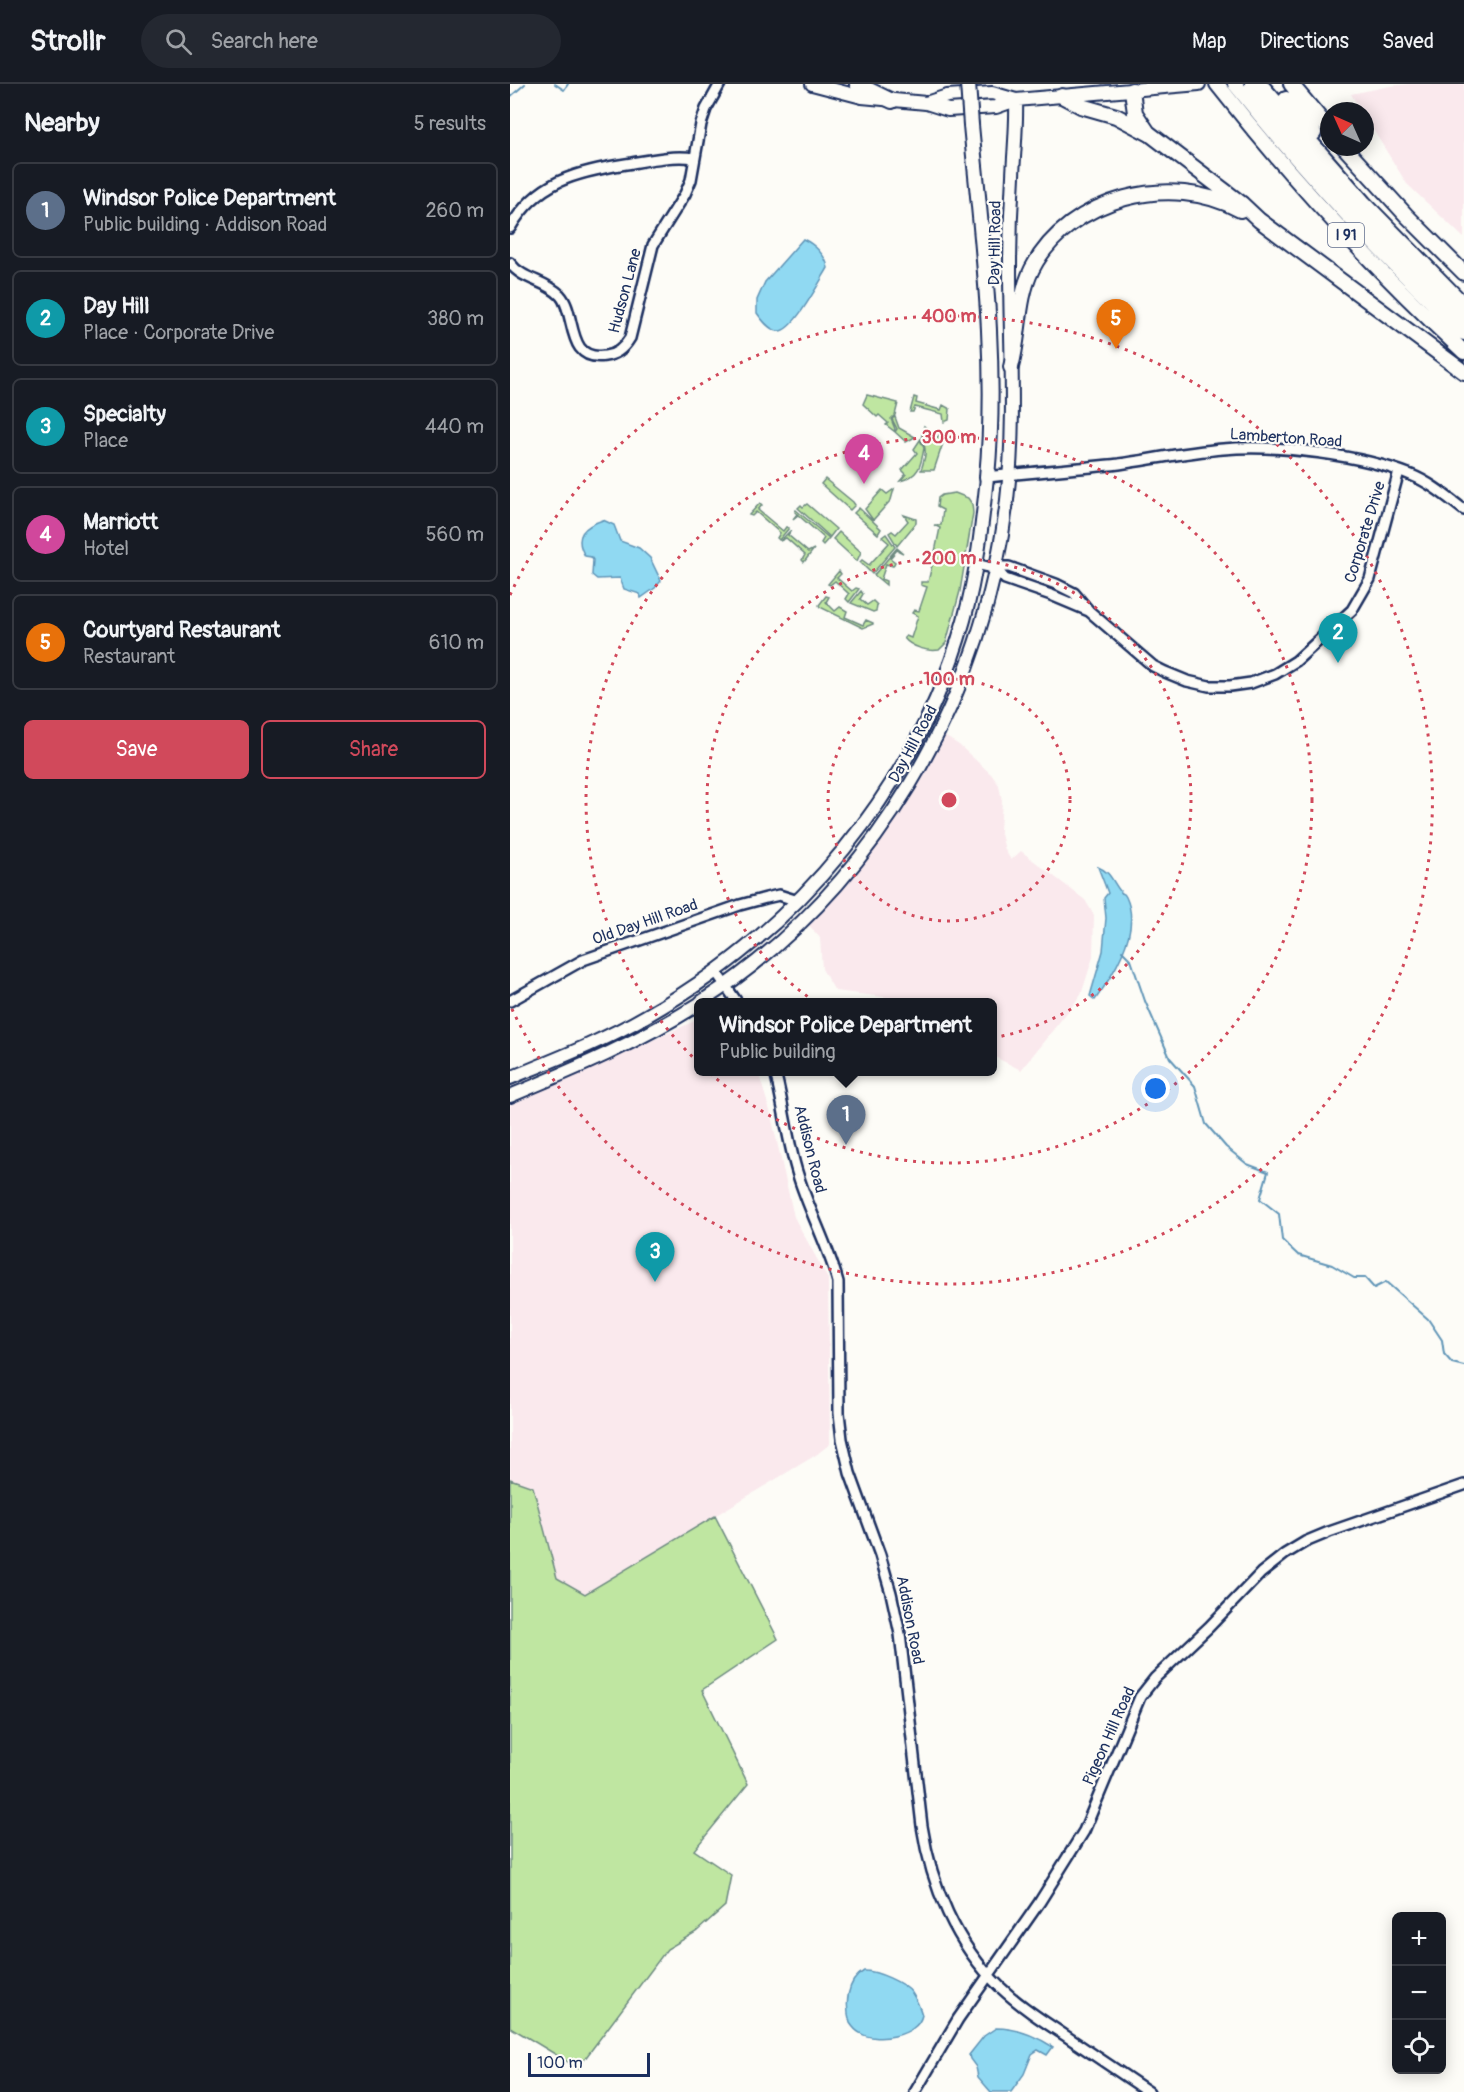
<!DOCTYPE html>
<html lang="en">
<head>
<meta charset="utf-8">
<style>
	:root { --surface:#171b24; --page:#242831; --text:#f1f3f6; --muted:#9ea1a6; --line:#363941; --accent:#d1495b }
	body { margin:0; font-family:Pangolin,sans-serif; background:var(--page); color:var(--text) }
	.controls { position:absolute; right:18px; bottom:18px; display:grid; overflow:hidden; border-radius:9px; box-shadow:0 3px 15px #0003 }
	.controls button { width:54px; height:54px; display:grid; place-items:center; padding:0; border:0; border-bottom:2px solid var(--line); background:var(--surface); color:var(--text); font:30px sans-serif }
	.compass { position:absolute; left:810px; top:18px; width:54px; height:54px; border-radius:50%; background:var(--surface); box-shadow:0 3px 15px #0003; rotate:315deg }
	.scale { position:absolute; left:18px; bottom:15px; width:122px; box-sizing:border-box; padding-left:6px; border:3px solid #1b2f5e; border-top:0; font-size:16px; line-height:21px; white-space:nowrap; color:#1b2f5e; -webkit-text-stroke:4px #fdfcf7; paint-order:stroke }
	.you { position:absolute; left:646px; top:1005px; width:21px; height:21px; margin:-15px; border:4px solid #fff; border-radius:50%; background:#1a73e8; box-shadow:0 0 0 9px #1a73e833 }
	.badge { display:grid; place-items:center; width:39px; height:39px; border-radius:50%; background:var(--accent); color:#fff; font-size:20px; font-weight:700 }
	.pin { position:absolute; translate:-50% -50px; filter:drop-shadow(0 2px 3px #0008) }
	.pin::after { content:''; position:absolute; top:32px; width:21px; height:18px; background:inherit; clip-path:polygon(0 0,100% 0,50% 100%) }
	.popup { position:absolute; left:184px; top:914px; width:303px; height:78px; box-sizing:border-box; display:grid; place-content:center; border-radius:9px; background:var(--surface); filter:drop-shadow(0 2px 4px #0005); font-size:20px; white-space:nowrap; color:var(--muted) }
	.popup b { font-size:22px; color:var(--text) }
	.popup::after { content:''; position:absolute; left:50%; top:100%; margin-left:-12px; border:12px solid transparent; border-top-color:var(--surface) }
	.list { margin:0; padding:0; list-style:none }
	h2 { display:flex; justify-content:space-between; align-items:center; height:78px; margin:0; padding:0 24px; font-size:26px }
	h2 small { font-size:20px; font-weight:400; color:var(--muted) }
	.list li { display:grid; grid-template-columns:39px 1fr auto; gap:18px; align-items:center; box-sizing:border-box; height:96px; margin:0 12px 12px; padding:0 12px; border:2px solid var(--line); border-radius:9px }
	.list b { display:block; font-size:22px; white-space:nowrap }
	.list p { margin:0; font-size:20px; white-space:nowrap; color:var(--muted) }
	.list em { font-size:20px; font-style:normal; color:var(--muted) }
	.actions { display:flex; gap:12px; padding:18px 24px }
	.actions a { flex:1; padding:14px 0; border:2px solid var(--accent); border-radius:9px; text-align:center; font-size:21px; color:var(--accent) }
	.actions .main { background:var(--accent); color:#fff }
	.icon { flex:none; width:33px; height:33px; fill:none; stroke:currentColor; stroke-width:2; stroke-linecap:round; stroke-linejoin:round }
	.map { position:relative; flex:none; width:954px; height:2008px; overflow:hidden }
	header { display:flex; align-items:center; gap:36px; box-sizing:border-box; height:84px; padding:0 30px; background:var(--surface); border-bottom:2px solid var(--line) }
	header strong { font-size:28px }
	nav { display:flex; gap:33px; margin-inline-start:auto; font-size:21px }
	.search { width:420px; height:54px; background:var(--page); display:flex; align-items:center; gap:15px; box-sizing:border-box; padding:0 21px; border-radius:33px; color:var(--muted); font-size:22px }
	main { display:flex }
	aside { flex:1; background:var(--surface) }
	.map>svg:first-child { display:block }
</style>
</head>
<body>
<header>
<strong>Strollr</strong>
<div class="search"><svg class="icon" aria-label="search" viewBox="0 0 24 24"><circle cx="10" cy="10" r="6"/><path d="M15 15l6 6"/></svg>Search here</div>
<nav><a>Map</a><a>Directions</a><a>Saved</a></nav>
</header>
<main>
<aside>
<h2>Nearby<small>5 results</small></h2>
<ul class="list">
<li><span class="badge" style="background:#5c6f8a">1</span><div><b>Windsor Police Department</b><p>Public building · Addison Road</p></div><em>260 m</em></li>
<li><span class="badge" style="background:#0f9aa8">2</span><div><b>Day Hill</b><p>Place · Corporate Drive</p></div><em>380 m</em></li>
<li><span class="badge" style="background:#0f9aa8">3</span><div><b>Specialty</b><p>Place</p></div><em>440 m</em></li>
<li><span class="badge" style="background:#d1479c">4</span><div><b>Marriott</b><p>Hotel</p></div><em>560 m</em></li>
<li><span class="badge" style="background:#e8710a">5</span><div><b>Courtyard Restaurant</b><p>Restaurant</p></div><em>610 m</em></li>
</ul>
<div class="actions"><a class="main">Save</a><a>Share</a></div>
</aside>
<div class="map">
<svg width="954" height="2008" viewBox="0 0 954 2008">
	<rect width="100%" height="100%" fill="#fdfcf7"/>
	<filter id="ink" filterUnits="userSpaceOnUse"><feTurbulence type="fractalNoise" baseFrequency=".0167" numOctaves="2"/><feDisplacementMap in="SourceGraphic" scale="12" xChannelSelector="R" yChannelSelector="G"/><feConvolveMatrix kernelMatrix="1 2 1 2 8 2 1 2 1" color-interpolation-filters="sRGB"/></filter>
	<g filter="url(#ink)">
		<path fill="#fae9ed" d="M899 0H954V154L897 100 855 33V27H851L841 10 880 2Z
			M433 651 449 661 481 690 489 701 492 717 490 746 495 766 501 776 511 767 575 816 584 831 583 873 571 911 511 986 483 972V918H387L382 914 325 907 312 885 310 854 297 839 334 805 370 758 411 696Z
			M189 935V988H248L260 1027 284 1133 318 1195 320 1360 306 1371 75 1510 47 1494 23 1403 0 1395V1021Z"/>
		<path fill="#bfe6a1" stroke="#6d8a80" stroke-width="1.5" d="M357 311 388 319 385 331 381 335 385 345 384 347 376 341 378 339 369 331 367 333 353 320Z
			M404 313 407 314 406 319 431 326 433 321 440 325 439 336 434 338 433 330 405 323 403 328H400Z
			M385 333 389 344 405 353 396 358 385 348 387 345 382 335Z
			M414 342 416 344 415 350 428 353 430 347 436 350 424 386H411C415 374 418 365 411 355Z
			M410 356 414 364C411 382 409 392 390 397L396 390 392 386 407 369 404 365Z
			M315 395 343 418 345 421 340 426 311 400Z
			M384 405 381 416 363 436 355 425 372 406 377 410Z
			M445 409 458 414 462 420 463 429 450 507 436 559 429 566C418 568 401 563 394 554L396 552 401 554 408 532 402 529 404 526 409 527 417 503 411 501V498H418L424 473 418 470 420 468H425L430 444 424 441H431L433 426 427 423 428 414 432 411Z
			M250 419 252 421 248 426 273 447 276 443 279 444 269 456 267 454 270 449 246 428 242 432 239 431Z
			M297 420 326 445 320 453 288 424 291 421 293 423Z
			M349 424 371 445 368 450 344 429Z
			M286 426 319 454 313 461 311 459 314 454 288 431 283 435 287 430 285 428Z
			M394 431 406 435V439L387 462 379 449 382 447 386 450 398 437Z
			M281 446 278 451 298 468 304 465 294 478 292 476 295 471 276 454 270 457Z
			M329 448 351 468 347 477 323 455Z
			M376 450 385 463 362 490 350 478 352 476 359 481 379 459 372 453Z
			M387 464 393 469 387 466 380 474 385 478 383 482 376 480 371 495 376 497V501L364 491Z
			M329 487 331 490 327 494 342 507 346 504 349 505 339 518 336 515 339 510 325 497 320 501 318 500Z
			M351 507 353 510 350 515 357 521 363 517 367 521 366 527 363 528 341 519Z
			M316 512 319 513 316 518 325 527 330 523 337 527 335 533 353 541 356 536 363 539V540L353 544 310 523 309 521Z
			M0 1395 23 1403 47 1494 75 1510 205 1432 268 1555 192 1606 238 1700 184 1766 221 1791 215 1822 186 1848 157 1865 68 1984 0 1943Z"/>
		<path fill="#90d9f2" stroke="#6195b7" stroke-width="1.5" d="M293 155C304 160 316 171 318 184 310 197 284 247 269 247 260 247 252 236 247 229V216L255 198Z
			M93 436 104 441 110 457 129 464 140 474 151 497 145 504 131 514 130 510 114 505 110 494 87 495 82 491 83 476 81 473 75 472C63 452 74 442 93 436Z
			M588 783C601 788 602 797 610 807 613 812 613 807 616 813 632 846 604 890 585 916L580 912 593 867 596 834 594 814 598 809Z
			M354 1887C365 1886 395 1899 402 1909 406 1915 410 1924 412 1931 408 1953 364 1959 350 1949 346 1947 342 1942 340 1939 335 1921 336 1897 354 1887Z
			M486 1944C506 1944 526 1952 543 1963L537 1971 528 1966 522 1970 514 1990 501 2008H481L468 1993 466 1983 460 1975 459 1971 474 1952Z"/>
		<g fill="none" stroke-linecap="round" stroke-linejoin="round">
			<path stroke="#6195b7" stroke-width="2" d="M45 0 54 6 58 0
				M0 13 15 0
				M612 867 621 876 635 917 660 974 685 1002 696 1040 716 1063 737 1080 758 1088 750 1115 769 1130 772 1156 788 1171 822 1181 844 1194H855L864 1204 876 1198 918 1235 932 1256 934 1270 942 1279 954 1282"/>
			<defs>
				<path id="minor" d="M0 144C27 97 66 88 116 80 139 76 161 71 185 74
					M0 179C12 196 35 196 50 211 67 229 55 278 95 272 107 271 114 264 120 254L143 161 175 110 181 96 191 40 196 25 210 0
					M477 393C521 388 565 385 609 380 643 375 678 368 713 365 765 360 852 371 901 391 921 399 937 413 954 426
					M466 480 486 485 493 483H499L546 500 564 509 579 527 643 582 655 588 677 597 699 602H720L741 599 765 590 786 577 842 526 860 495 889 387
					M486 485 495 495 541 511 579 527
					M206 888 227 918
					M0 917 73 876 230 821 256 814 269 811 288 817
					M265 988C274 1021 277 1057 288 1091 299 1127 318 1161 328 1198L329 1329 332 1355 340 1389 370 1471 381 1509 390 1550 412 1742C421 1801 446 1861 490 1903 510 1922 533 1937 556 1952 584 1971 611 1989 639 2008
					M405 2008 448 1935 529 1819 574 1747 630 1613 645 1594 699 1543 751 1489 775 1470 795 1458 819 1448 954 1401"/>
				<path id="major" d="M302 0 352 13 416 19 438 26 486 23 506 16 689 0
					M416 19 437 12 482 9 506 16
					M191 918C363 807 473 618 497 416 506 338 500 260 500 183 500 152 501 122 503 92 504 66 507 41 506 16
					M0 994C46 975 93 957 136 932 287 847 407 704 454 536 467 489 472 441 477 393
					M0 1012C65 985 129 958 189 920"/>
				<path id="highway" d="M347 0 382 17
					M707 0C782 96 865 185 954 268
					M725 0C795 88 872 171 954 249
					M742 0C748 20 775 46 789 62 842 122 897 180 954 236
					M750 0 854 119 954 221
					M781 0 819 45
					M622 6 625 29 637 47
					M552 12 571 22 606 32 640 50 732 120 749 136 954 288
					M776 15 804 49
					M461 41C472 158 488 275 477 393
					M834 63 896 131 954 189
					M501 283C510 251 507 215 522 185 559 113 662 88 730 126"/>
			</defs>
			<use href="#minor" stroke="#1b2f5e" stroke-width="14"/>
			<use href="#major" stroke="#1b2f5e" stroke-width="16"/>
			<use href="#highway" stroke="#1b2f5e" stroke-width="18"/>
			<use href="#minor" stroke="#fdfcf7" stroke-width="9"/>
			<use href="#major" stroke="#fdfcf7" stroke-width="12"/>
			<use href="#highway" stroke="#fdfcf7" stroke-width="14"/>
			<defs>
				<path id="highway-bridge" d="M458 0 461 41"/>
			</defs>
			<use href="#highway-bridge" stroke="#1b2f5e" stroke-width="18" stroke-linecap="butt"/>
			<use href="#highway-bridge" stroke="#fdfcf7" stroke-width="14"/>
		</g>
	</g>
	<g fill="none" stroke="#d1495b" stroke-width="3" stroke-dasharray="3 6">
		<circle cx="439" cy="716" r="121"/>
		<circle cx="439" cy="716" r="242"/>
		<circle cx="439" cy="716" r="363"/>
		<path d="M0 511A484 484 0 1 1 0 921"/>
	</g>
	<g text-anchor="middle" dominant-baseline="central" stroke-width="4.5" stroke-linejoin="round" paint-order="stroke">
		<rect fill="#fdfcf7" stroke="#5f6c8c" stroke-width="1.5" x="818" y="139" width="36" height="24" rx="4.5"/>
		<g font-size="15" font-weight="bold" fill="#1b2f5e">
			<text x="836" y="151">I 91</text>
		</g>
		<g font-size="16" fill="#1b2f5e" stroke="#fdfcf7">
			<text transform="translate(485 159) rotate(-89)">Day Hill Road</text>
			<text transform="translate(115 207) rotate(-75)">Hudson Lane</text>
			<text transform="translate(776 354) rotate(4)">Lamberton Road</text>
			<text transform="translate(855 448) rotate(-73)">Corporate Drive</text>
			<text transform="translate(403 660) rotate(-62)">Day Hill Road</text>
			<text transform="translate(135 838) rotate(-19)">Old Day Hill Road</text>
			<text transform="translate(300 1065) rotate(76)">Addison Road</text>
			<text transform="translate(400 1536) rotate(79)">Addison Road</text>
			<text transform="translate(599 1652) rotate(-66)">Pigeon Hill Road</text>
		</g>
	</g>
	<circle cx="439" cy="716" r="9" fill="#d1495b" stroke="#fdfcf7" stroke-width="3"/>
	<g font-size="18" text-anchor="middle" font-weight="bold" fill="#d1495b" stroke="#fdfcf7" stroke-width="4.5" stroke-linejoin="round" paint-order="stroke">
		<text x="439" y="238">400 m</text>
		<text x="439" y="359">300 m</text>
		<text x="439" y="480">200 m</text>
		<text x="439" y="601">100 m</text>
	</g>
</svg>
<div class="controls">
<button>+</button>
<button>−</button>
<button><svg class="icon" aria-label="locate" viewBox="0 0 24 24"><circle cx="12" cy="12" r="6"/><path d="M12 2v4M12 18v4M2 12h4M18 12h4"/></svg></button>
</div>
<svg class="compass" viewBox="-18 -18 36 36"><path d="M0-13l5 13h-10z" fill="#e53935"/><path d="M0 13l5-13h-10z" fill="#9ea1a6"/></svg>
<div class="scale">100 m</div>
<div class="you"></div>
<div class="pin badge" style="left:336px;top:1061px;background:#5c6f8a">1</div>
<div class="popup"><b>Windsor Police Department</b>Public building</div>
<div class="pin badge" style="left:828px;top:579px;background:#0f9aa8">2</div>
<div class="pin badge" style="left:145px;top:1198px;background:#0f9aa8">3</div>
<div class="pin badge" style="left:354px;top:400px;background:#d1479c">4</div>
<div class="pin badge" style="left:606px;top:265px;background:#e8710a">5</div>
</div>
</main>
</body>
</html>
